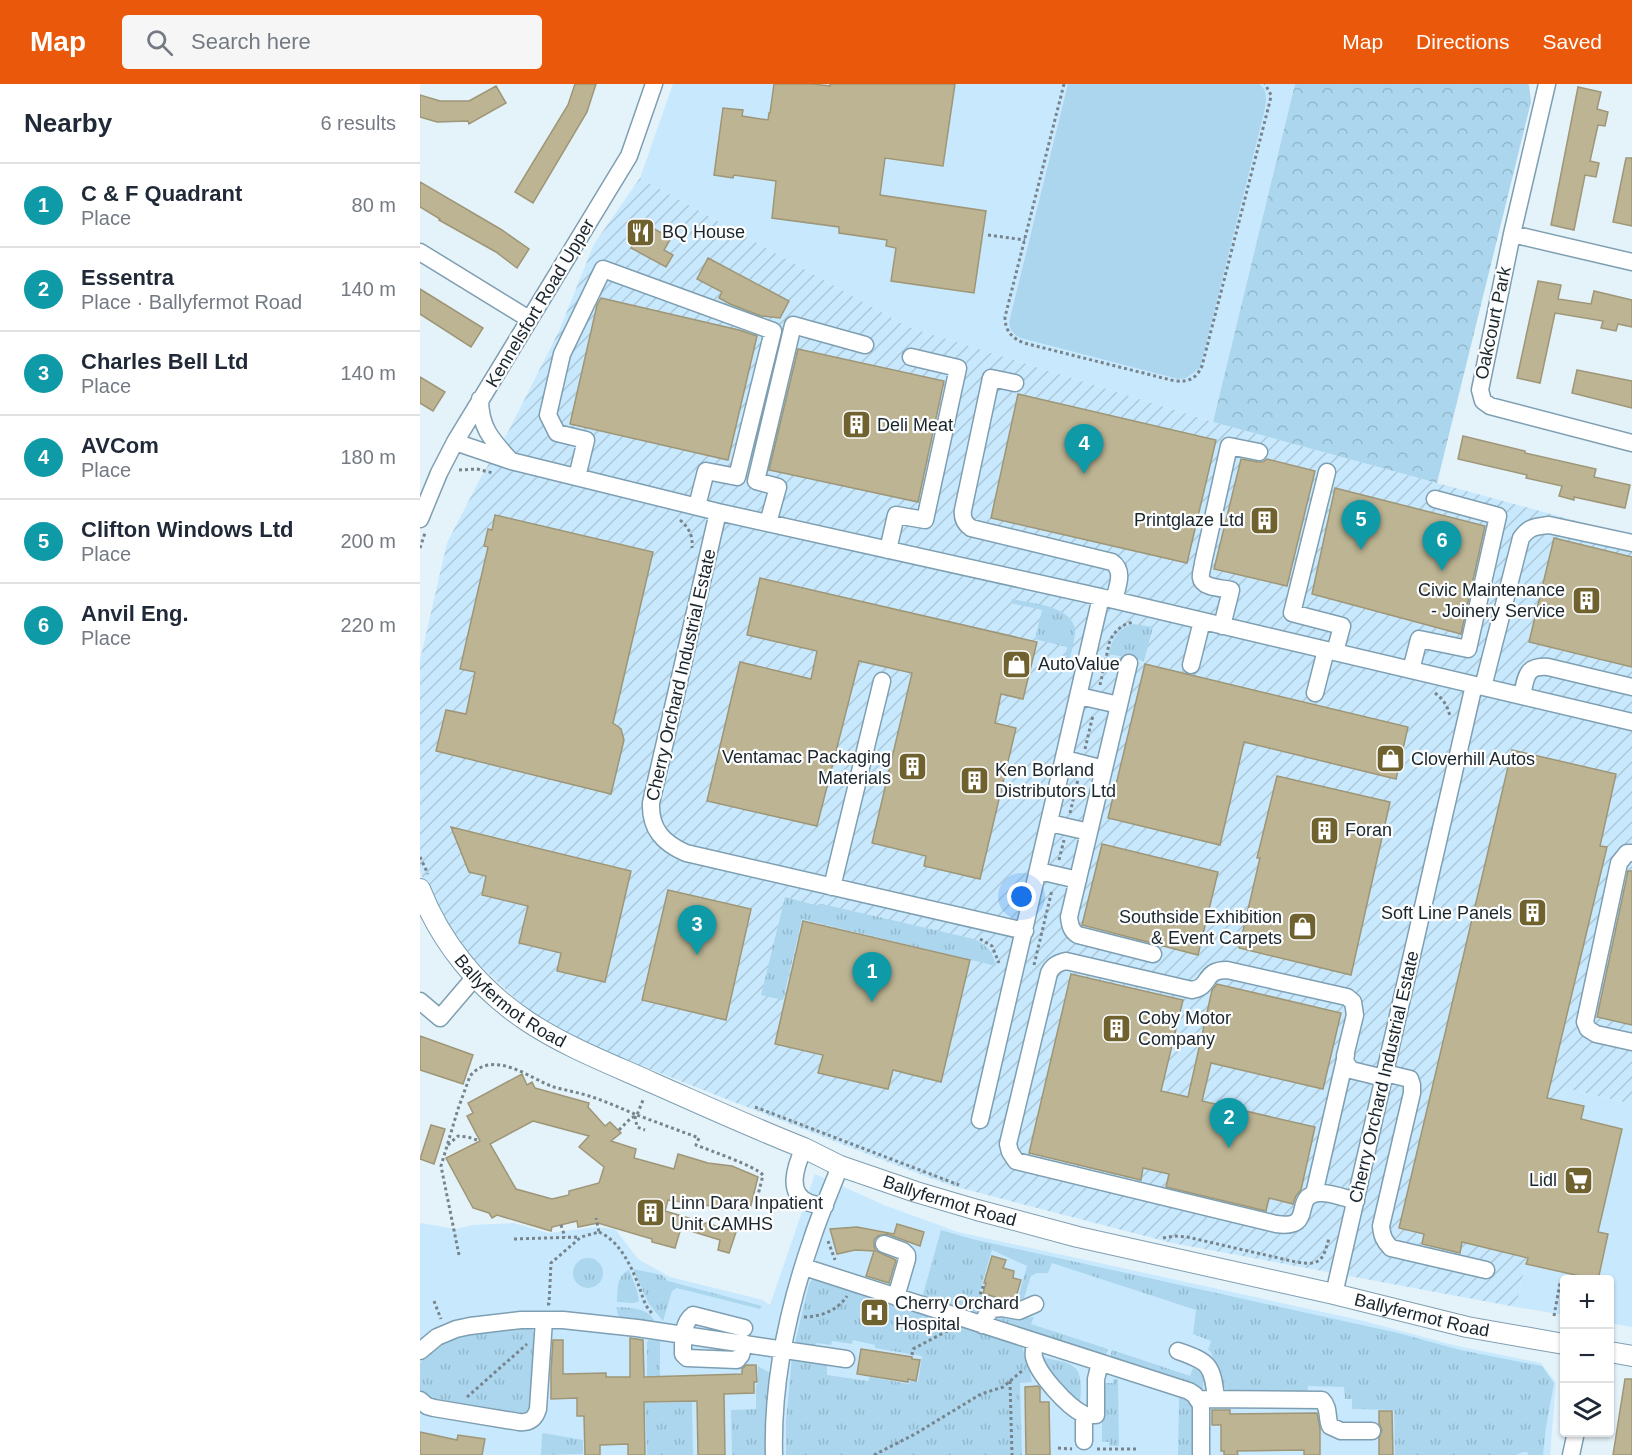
<!DOCTYPE html>
<html lang="en">
<head>
<meta charset="utf-8">
<style>
	:root { --surface:#fff; --page:#f6f6f7; --text:#1f2937; --muted:#747a83; --line:#e0e1e3; --accent:#ea580c }
	body { margin:0; font-family:Helvetica,sans-serif; background:var(--page); color:var(--text) }
	.controls { position:absolute; right:18px; bottom:18px; display:grid; overflow:hidden; border-radius:6px; box-shadow:0 2px 4px #0004 }
	.controls button { width:54px; height:54px; display:grid; place-items:center; padding:0; border:0; border-bottom:2px solid var(--line); background:var(--surface); color:var(--text); font:30px sans-serif }
	.you { position:absolute; left:602px; top:813px; width:21px; height:21px; margin:-15px; border:4px solid #fff; border-radius:50%; background:#1a73e8; box-shadow:0 0 0 9px #1a73e833 }
	.badge { display:grid; place-items:center; width:39px; height:39px; border-radius:50%; background:var(--accent); color:#fff; font-size:20px; font-weight:700 }
	.pin { position:absolute; translate:-50% -50px; filter:drop-shadow(0 2px 3px #0008) }
	.pin::after { content:''; position:absolute; top:32px; width:21px; height:18px; background:inherit; clip-path:polygon(0 0,100% 0,50% 100%) }
	.list { margin:0; padding:0; list-style:none }
	h2 { display:flex; justify-content:space-between; align-items:center; height:78px; margin:0; padding:0 24px; font-size:26px }
	h2 small { font-size:20px; font-weight:400; color:var(--muted) }
	.list li { display:grid; grid-template-columns:39px 1fr auto; gap:18px; align-items:center; box-sizing:border-box; height:84px; padding:0 24px; border-top:2px solid var(--line) }
	.list b { display:block; font-size:22px; white-space:nowrap }
	.list p { margin:0; font-size:20px; white-space:nowrap; color:var(--muted) }
	.list em { font-size:20px; font-style:normal; color:var(--muted) }
	.icon { flex:none; width:33px; height:33px; fill:none; stroke:currentColor; stroke-width:2; stroke-linecap:round; stroke-linejoin:round }
	.map { position:relative; flex:none; width:1212px; height:1371px; overflow:hidden }
	header { display:flex; align-items:center; gap:36px; box-sizing:border-box; height:84px; padding:0 30px; background:var(--accent); color:#fff }
	header strong { font-size:28px }
	nav { display:flex; gap:33px; margin-inline-start:auto; font-size:21px }
	.search { width:420px; height:54px; background:var(--page); display:flex; align-items:center; gap:15px; box-sizing:border-box; padding:0 21px; border-radius:6px; color:var(--muted); font-size:22px }
	main { display:flex }
	aside { flex:1; background:var(--surface) }
	.map>svg:first-child { display:block }
</style>
</head>
<body>
<header>
<strong>Map</strong>
<div class="search"><svg class="icon" aria-label="search" viewBox="0 0 24 24"><circle cx="10" cy="10" r="6"/><path d="M15 15l6 6"/></svg>Search here</div>
<nav><a>Map</a><a>Directions</a><a>Saved</a></nav>
</header>
<main>
<aside>
<h2>Nearby<small>6 results</small></h2>
<ul class="list">
<li><span class="badge" style="background:#0f9aa8">1</span><div><b>C &amp; F Quadrant</b><p>Place</p></div><em>80 m</em></li>
<li><span class="badge" style="background:#0f9aa8">2</span><div><b>Essentra</b><p>Place · Ballyfermot Road</p></div><em>140 m</em></li>
<li><span class="badge" style="background:#0f9aa8">3</span><div><b>Charles Bell Ltd</b><p>Place</p></div><em>140 m</em></li>
<li><span class="badge" style="background:#0f9aa8">4</span><div><b>AVCom</b><p>Place</p></div><em>180 m</em></li>
<li><span class="badge" style="background:#0f9aa8">5</span><div><b>Clifton Windows Ltd</b><p>Place</p></div><em>200 m</em></li>
<li><span class="badge" style="background:#0f9aa8">6</span><div><b>Anvil Eng.</b><p>Place</p></div><em>220 m</em></li>
</ul>
</aside>
<div class="map">
<svg width="1212" height="1371" viewBox="0 0 1212 1371">
	<defs>
		<pattern id="industrial-furrows" width="10" height="10" patternUnits="userSpaceOnUse" patternTransform="scale(1.5)"><rect width="10" height="10" fill="#c8e9fd"/><path d="M-1 1l2-2M0 10L10 0M9 11l2-2" fill="none" stroke="#abc8d9"/></pattern>
		<pattern id="grass-tufts" width="24" height="20" patternUnits="userSpaceOnUse" patternTransform="scale(1.5)"><rect width="24" height="20" fill="#abd6ee"/><path d="M3 7l-1-3M5 7V3M7 7l1-3M15 17l-1-3M17 17v-4M19 17l1-3" fill="none" stroke="#92b8cc"/></pattern>
		<pattern id="forest-crowns" width="20" height="18" patternUnits="userSpaceOnUse" patternTransform="scale(1.5)"><rect width="20" height="18" fill="#abd6ee"/><path d="M2 6a3 3 0 1 1 6 0M12 15a3 3 0 1 1 6 0" fill="none" stroke="#92b8cc"/></pattern>
	</defs>
	<rect width="100%" height="100%" fill="#e4f2fa"/>
	<path fill="#c8e9fd" d="M253 0H875L793 338 488 243 220 94Z
		M1144 1004 1212 1020V1243L1190 1239V1196H1144V1231L1096 1223Z
		M395 1090 464 1121 538 1148 944 1237 1033 1261 1121 1279 1136 1299 1130 1371H0V1139L36 1145 53 1141 94 1139 128 1149 175 1143 195 1145 218 1175 250 1193 343 1216 350 1221Z"/>
	<path fill="url(#industrial-furrows)" d="M220 94 488 243 793 338 1212 452V1020L1144 1004 1096 1223 752 1159 529 1101 465 1077 176 964 112 930 48 870 7 805 0 788V576L27 459 61 393 88 348 139 247 174 160Z"/>
	<path fill="url(#grass-tufts)" d="M592 515C610 519 653 522 655 546 655 556 651 569 649 579L645 578 647 563 615 555 622 526 591 519Z
		M713 540 733 543 724 577 689 570C692 555 697 545 713 540Z
		M365 813 395 821 402 820 554 855C567 861 573 868 576 882L382 835 363 916 341 911Z
		M521 1146 552 1155 978 1249 1040 1266 1122 1282 1134 1299 1126 1343 1123 1371H1109L1107 1368H1103L1096 1371H975L974 1326 932 1325V1315H925L924 1303 888 1302 887 1310 820 1311 806 1305 802 1301 791 1268 788 1266 791 1257 773 1250 776 1226 632 1179 628 1189H617L611 1192 604 1214 601 1218 597 1217 607 1182 572 1166 559 1210 571 1218 559 1231H554L502 1214Z
		M153 1189a15 15 0 1 1 30 0a15 15 0 1 1-30 0Z
		M213 1185 242 1191 248 1197 342 1222 340 1225 257 1204 252 1207 243 1237 229 1220Z
		M209 1186 217 1206 219 1217 214 1219 197 1218C198 1205 196 1192 209 1186Z
		M392 1196H404L590 1256 602 1263 608 1279 612 1298 600 1299 602 1371H366V1337L372 1273 407 1278V1291L448 1297 450 1293 489 1300 490 1297 498 1298 502 1272 455 1264V1261L433 1256 432 1260 412 1257 411 1261 397 1259 394 1262 375 1259 389 1200Z
		M196 1223C211 1224 231 1223 236 1241L201 1234 198 1231Z
		M575 1232 596 1235 614 1233 611 1240 688 1265 685 1273 572 1237Z
		M108 1242 115 1249 113 1318 108 1329 102 1332 20 1320 0 1309V1280L9 1265 36 1251Z
		M229 1256 240 1257V1292H227V1258Z
		M692 1266 770 1292 773 1284 778 1286 783 1292V1305L689 1275Z
		M620 1273C656 1280 664 1279 660 1320L624 1285Z
		M338 1282 352 1290 346 1371H312L311 1326 336 1325V1301L338 1300Z
		M693 1295H698L699 1362H689V1358H682V1299H693Z
		M762 1311 768 1314 774 1323 775 1371H758L759 1313Z
		M272 1318 273 1371H227L225 1319Z
		M123 1349 163 1356V1370L121 1371 122 1351Z"/>
	<path fill="url(#forest-crowns)" d="M875 0H1108L1109 1 1111 18 1017 399 793 338Z"/>
	<path fill="#abd6ee" d="M648 0H839C849 7 846 18 844 29L780 284 766 294 758 295 601 254C592 250 588 244 590 234Z"/>
	<path fill="#bcb493" stroke="#9e9677" stroke-width="1.5" fill-rule="evenodd" d="M155 0H176L167 28 113 119 95 108 148 21Z
		M354 0H393L410 2V0H535L523 82 465 74 460 111 566 127 554 209 471 197 476 164 466 162 467 156 419 149V143L352 134 356 97 314 91 313 94 294 91 303 24 323 26 322 32 348 36 349 29H350Z
		M76 2 86 19 49 40 48 37 17 38 0 33V11L20 17H49Z
		M1158 3 1181 8 1177 25 1188 28 1185 42 1178 41 1170 77 1179 79 1176 93 1165 91 1154 146 1131 141Z
		M1206 74H1212V142L1193 138Z
		M0 98 82 146 109 165 97 184 76 168 19 136 20 135 0 123Z
		M225 140 251 154 244 166 253 171 246 183 211 164Z
		M288 174 369 217 360 234 341 232 310 220 299 214 302 208 277 195Z
		M1118 197 1141 201 1138 215 1171 220 1174 207 1212 216V243L1198 240 1196 247 1181 244 1183 237 1135 229 1120 299 1097 294Z
		M0 205 63 244 51 263 0 230Z
		M181 214 319 246 337 252 308 376 150 340 177 221Z
		M378 265 524 297 498 418 349 386Z
		M1157 286 1212 297V324L1152 309Z
		M0 293 25 308 13 327 0 319Z
		M598 310 796 356 767 479 571 434Z
		M1043 352 1105 367V369L1176 385 1174 393 1210 401 1205 424 1154 413V416L1139 412 1142 402 1106 394 1107 391 1038 375Z
		M821 375 838 378H843L847 375 895 387 867 502 794 485Z
		M915 404 1065 442 1041 550 892 510Z
		M75 431 233 468 193 639 201 645 204 656 191 710 16 667 26 626 46 630 55 588 40 585 68 463 64 462 68 445 72 446Z
		M1134 454 1212 473V583L1109 558Z
		M340 494 617 558 603 615 581 610 575 639 596 644 560 795 504 782 506 772 452 759 492 589 439 577 397 742 287 717 320 578 391 595 397 567 327 551Z
		M725 580 988 643 976 695 824 658 800 761 688 734Z
		M1092 666 1196 690 1180 762 1187 763 1127 1014 1164 1022 1161 1035 1202 1045 1178 1148 1188 1150 1178 1196 1106 1180 1108 1174 1042 1158 1040 1169 1002 1160 1004 1150 979 1144Z
		M857 692 970 718 931 891 819 864 840 774H837Z
		M31 743 211 787 185 898 137 887 141 869 99 859 108 822 62 811 66 792 49 788Z
		M682 760 798 788 778 871 662 841Z
		M1208 787H1212V941L1177 933Z
		M248 806 331 825 306 936 222 916Z
		M383 837 550 876 521 998 473 986 468 1005 398 989 403 971 355 960Z
		M651 890 763 916 741 1007 768 1013 792 906 797 900 921 929 903 1005 791 979 782 1017 895 1043 881 1106 876 1112 873 1120 849 1114 846 1127 746 1103 749 1090 723 1084 721 1096 609 1069Z
		M0 952 53 971 43 1000 0 986Z
		M102 990 107 1001 112 998 115 1004 169 1019 168 1023 185 1042 190 1038 201 1049 191 1057 216 1065 214 1074 254 1085 258 1070 288 1079 312 1082 338 1093 330 1125 319 1121V1126L248 1116 245 1127 316 1148 309 1169 298 1166 300 1156 261 1144 255 1164 232 1158V1155L178 1139 158 1143 157 1137 132 1143 131 1147 77 1131 72 1134 69 1129 53 1124 26 1074 60 1057 47 1032 53 1029 48 1019ZM113 1037 169 1052 159 1063 184 1083 179 1099 149 1107V1111L132 1115 96 1105 70 1060Z
		M11 1041 25 1045 14 1080 0 1075Z
		M477 1140 504 1148 500 1162 467 1150 458 1152 454 1156V1162L456 1167 476 1176 469 1199 446 1192 454 1167 435 1166 417 1170 410 1145 437 1143 474 1150Z
		M572 1172 586 1176 583 1184 594 1187 593 1194 601 1196 595 1216 578 1214 563 1209 566 1199H564Z
		M210 1254 223 1256 224 1293 322 1290V1285L326 1281H336L337 1298H334V1309L304 1310 305 1371H278L277 1317 224 1318 225 1371H208V1360L180 1361V1371H165L164 1332H157V1314L131 1315V1287L133 1256H143V1290L186 1289V1293H210Z
		M441 1265 492 1273V1275L500 1276 496 1297 488 1295V1298L437 1290Z
		M1205 1295H1212V1371H1193Z
		M618 1302 620 1304V1318H629L630 1371H606L605 1303Z
		M792 1326H810V1330L897 1329 900 1344V1371H884V1366L817 1367 818 1371H804V1367H801V1341H792Z
		M959 1327H972L973 1371H959V1354L962 1346 959 1339Z
		M0 1348 37 1356 38 1351 65 1355 62 1371H0Z"/>
	<g fill="none" stroke-linecap="round" stroke-linejoin="round">
		<defs>
			<path id="minor" d="M1127 0 1092 150 1060 306 1063 317 1070 322 1212 359
				M1092 150 1212 178
				M0 168 109 235
				M595 299 571 294 543 426C542 434 544 439 551 444L692 478C705 487 697 503 694 516
				M60 315C60 344 72 356 90 376
				M35 358 91 377 298 428 694 516 1212 638
				M907 388 872 529 922 542 915 568
				M157 393 166 356 137 349 128 331 142 270 183 185 353 247 317 393 286 387 277 422
				M298 428 231 719C230 745 243 759 266 769L605 847
				M0 435 19 389 35 358 209 72 234 0
				M348 439 358 403 336 397 373 241 445 261
				M468 466 476 431 505 436 538 284 491 273
				M802 542 811 506C803 504 782 504 781 494 780 489 783 483 783 479L809 362 839 368
				M709 579 649 833C650 841 651 847 658 851L733 870
				M771 581 782 537
				M991 586 999 555 1048 565 1078 432 1015 415
				M1063 603 1101 454C1110 442 1115 443 1129 441L1212 459
				M895 609 906 566
				M659 612 699 621
				M1102 612C1106 594 1105 581 1128 583L1212 603
				M645 675 684 685
				M630 739 669 748
				M1212 769H1207L1199 779 1165 938 1168 945 1176 950 1212 958
				M619 787 658 796
				M412 803 462 597
				M0 917 20 934 55 893
				M965 989 990 995 992 1001V1009L961 1142C962 1152 964 1157 971 1164L1066 1186
				M560 1036 681 513
				M384 1064C376 1081 365 1111 390 1119 395 1121 400 1121 405 1122
				M894 1110 926 971
				M936 1117C925 1114 910 1108 899 1109 870 1112 897 1146 856 1140L596 1077 590 1068 588 1060 629 889C633 881 638 879 646 877L772 906C792 903 782 886 807 886L927 913 933 918 935 931 925 972 926 979 931 986 964 994
				M464 1160 483 1167 487 1171V1175L476 1213
				M384 1183 769 1307 775 1311 781 1321V1371
				M914 1210 1054 601
				M562 1241 566 1232 572 1225 582 1224 599 1227 615 1220
				M324 1259 321 1271 317 1276 267 1274 263 1270C263 1257 262 1239 273 1231L324 1244
				M615 1259C614 1264 613 1268 614 1273 618 1290 647 1322 663 1330 666 1332 672 1331 676 1331V1295L680 1279
				M0 1267 17 1253 36 1245 50 1242 101 1236H143L217 1244 426 1275
				M758 1267C790 1278 792 1281 796 1314
				M777 1315 902 1316C910 1324 906 1332 910 1342L921 1347H952
				M0 1316 7 1322 14 1324 99 1338C110 1339 115 1335 118 1325L124 1236
				M664 1331V1357
				M354 1371C352 1297 368 1224 392 1155 400 1130 411 1106 420 1082
				M1151 1371 1156 1348"/>
			<g id="major">
				<path id="s1" d="M0 805C21 859 59 905 107 937 146 963 191 980 233 999 283 1021 333 1044 384 1064L420 1082 496 1108 557 1126 658 1153 914 1210 1047 1243 1144 1260"/>
				<path d="M1190 1268 1212 1272"/>
			</g>
		</defs>
		<use href="#minor" stroke="#7e9fb2" stroke-width="19"/>
		<use href="#major" stroke="#7e9fb2" stroke-width="22"/>
		<path stroke="#77848c" stroke-width="3" stroke-dasharray="3 3" stroke-linecap="butt" d="M644 0 585 233C585 247 592 254 604 259L755 297C769 298 776 295 782 282L850 17 851 11 845 0
			M568 151 605 156
			M39 386 57 385 73 389
			M260 436C269 444 273 451 272 464
			M0 464 5 449
			M680 601 690 556C696 546 702 540 714 538
			M1015 609C1023 615 1028 622 1030 633
			M665 665 673 631
			M650 729 658 695
			M0 773 8 790
			M639 776 644 756
			M560 855 572 862 579 879
			M614 881 632 806
			M335 1023 539 1101
			M215 1032 217 1043 225 1046
			M199 1046 211 1034 217 1031 279 1054 276 1061C291 1067 335 1082 343 1091L338 1111
			M28 1061 38 1052 48 1053 57 1056
			M141 1141 145 1153
			M179 1148C201 1158 212 1184 220 1205 223 1214 225 1223 233 1230
			M743 1154 755 1152 767 1153 876 1178C900 1182 903 1177 909 1154
			M94 1155 158 1153
			M408 1157 415 1176
			M39 1171 21 1082 38 1025 50 992C74 964 110 995 134 1003 145 1006 155 1008 166 1011 183 1016 200 1024 217 1031L223 1016
			M558 1216 564 1200
			M14 1217 21 1235
			M127 1220H129L131 1179 161 1153 179 1148 176 1134
			M1134 1232 1140 1199
			M384 1233C401 1233 418 1226 427 1212
			M492 1271 493 1265 529 1246
			M590 1297 592 1371
			M47 1313 107 1260
			M638 1364 652 1365
			M677 1365H717
			M454 1371 495 1350 561 1310 583 1303 603 1286"/>
		<use href="#minor" stroke="#fff" stroke-width="16"/>
		<use href="#major" stroke="#fff" stroke-width="20"/>
	</g>
	<defs>
		<symbol id="restaurant-square" viewBox="-11 -11 22 22"><rect x="-9" y="-9" width="18" height="18" rx="4" fill="#6f622f" stroke="#fdfdfd"/><path d="M-5-6h1v4h1v-4h1v4h1v-4h1v5L-1.5 .5V6h-2V.5L-5-1ZM5-6V6H3V1.5H1.5Q1.5-4 5-6Z" fill="#fff"/></symbol>
		<symbol id="building-square" viewBox="-11 -11 22 22"><rect x="-9" y="-9" width="18" height="18" rx="4" fill="#6f622f" stroke="#fdfdfd"/><path d="M-4-6H4V6H1V3H-1V6H-4ZM-2.5-4.3h1.7v1.8h-1.7ZM.8-4.3h1.7v1.8H.8ZM-2.5-1h1.7V.8h-1.7ZM.8-1h1.7V.8H.8Z" fill="#fff"/></symbol>
		<symbol id="shop-square" viewBox="-11 -11 22 22"><rect x="-9" y="-9" width="18" height="18" rx="4" fill="#6f622f" stroke="#fdfdfd"/><path d="M-5-2.5h2.3a2.7 3.5 0 0 1 5.4 0H5L5.5 6h-11ZM-1.5-2.5h3a1.5 2.3 0 0 0-3 0Z" fill="#fff"/></symbol>
		<symbol id="supermarket-square" viewBox="-11 -11 22 22"><rect x="-9" y="-9" width="18" height="18" rx="4" fill="#6f622f" stroke="#fdfdfd"/><path d="M-6-5.5h2.5l.6 2H6L4.5 2H-2.5L-4.4-4H-6ZM-1.5 3.2a1.3 1.3 0 1 0 .1 0ZM3 3.2a1.3 1.3 0 1 0 .1 0Z" fill="#fff"/></symbol>
		<symbol id="hospital-square" viewBox="-11 -11 22 22"><rect x="-9" y="-9" width="18" height="18" rx="4" fill="#6f622f" stroke="#fdfdfd"/><path d="M-5-5h3v3.5h4V-5h3V5h-3V1.5h-4V5h-3Z" fill="#fff"/></symbol>
	</defs>
	<g fill-rule="evenodd">
		<use href="#restaurant-square" x="204" y="132" width="33" height="33"/>
		<use href="#building-square" x="420" y="324" width="33" height="33"/>
		<use href="#building-square" x="828" y="420" width="33" height="33"/>
		<use href="#building-square" x="1150" y="500" width="33" height="33"/>
		<use href="#shop-square" x="580" y="564" width="33" height="33"/>
		<use href="#shop-square" x="954" y="658" width="33" height="33"/>
		<use href="#building-square" x="476" y="666" width="33" height="33"/>
		<use href="#building-square" x="538" y="680" width="33" height="33"/>
		<use href="#building-square" x="888" y="730" width="33" height="33"/>
		<use href="#building-square" x="1096" y="812" width="33" height="33"/>
		<use href="#shop-square" x="866" y="826" width="33" height="33"/>
		<use href="#building-square" x="680" y="928" width="33" height="33"/>
		<use href="#supermarket-square" x="1142" y="1080" width="33" height="33"/>
		<use href="#building-square" x="214" y="1112" width="33" height="33"/>
		<use href="#hospital-square" x="438" y="1212" width="33" height="33"/>
	</g>
	<g text-anchor="middle" dominant-baseline="central" stroke-width="4.5" stroke-linejoin="round" paint-order="stroke">
		<g font-size="18" fill="#18252c" stroke="#fdfdfd" text-anchor="start">
			<text x="242" y="148">BQ House</text>
			<text x="457" y="341">Deli Meat</text>
			<text x="824" y="436" text-anchor="end">Printglaze Ltd</text>
			<text x="1145" y="506" text-anchor="end">Civic Maintenance<tspan x="1145" dy="21">- Joinery Service</tspan></text>
			<text x="618" y="580">AutoValue</text>
			<text x="471" y="673" text-anchor="end">Ventamac Packaging<tspan x="471" dy="21">Materials</tspan></text>
			<text x="991" y="675">Cloverhill Autos</text>
			<text x="575" y="686">Ken Borland<tspan x="575" dy="21">Distributors Ltd</tspan></text>
			<text x="925" y="746">Foran</text>
			<text x="1092" y="829" text-anchor="end">Soft Line Panels</text>
			<text x="862" y="833" text-anchor="end">Southside Exhibition<tspan x="862" dy="21">&amp; Event Carpets</tspan></text>
			<text x="718" y="934">Coby Motor<tspan x="718" dy="21">Company</tspan></text>
			<text x="1137" y="1096" text-anchor="end">Lidl</text>
			<text x="251" y="1119">Linn Dara Inpatient<tspan x="251" dy="21">Unit CAMHS</tspan></text>
			<text x="475" y="1219">Cherry Orchard<tspan x="475" dy="21">Hospital</tspan></text>
		</g>
		<g font-size="18" fill="#18252c" stroke="#fdfdfd">
			<text transform="translate(120 219) rotate(-59)">Kennelsfort Road Upper</text>
			<text transform="translate(1073 239) rotate(-78)">Oakcourt Park</text>
			<text transform="translate(261 591) rotate(-77)">Cherry Orchard Industrial Estate</text>
			<text stroke="none"><textPath href="#s1" startOffset="147">Ballyfermot Road</textPath></text>
			<text transform="translate(964 993) rotate(-77)">Cherry Orchard Industrial Estate</text>
			<text stroke="none"><textPath href="#s1" startOffset="633">Ballyfermot Road</textPath></text>
			<text stroke="none"><textPath href="#s1" startOffset="1119">Ballyfermot Road</textPath></text>
		</g>
	</g>
</svg>
<div class="controls">
<button>+</button>
<button>−</button>
<button><svg class="icon" aria-label="layers" viewBox="0 0 24 24"><path d="M12 4l9 5-9 5-9-5zM3 14l9 5 9-5"/></svg></button>
</div>
<div class="you"></div>
<div class="pin badge" style="left:452px;top:918px;background:#0f9aa8">1</div>
<div class="pin badge" style="left:809px;top:1064px;background:#0f9aa8">2</div>
<div class="pin badge" style="left:277px;top:871px;background:#0f9aa8">3</div>
<div class="pin badge" style="left:664px;top:390px;background:#0f9aa8">4</div>
<div class="pin badge" style="left:941px;top:466px;background:#0f9aa8">5</div>
<div class="pin badge" style="left:1022px;top:487px;background:#0f9aa8">6</div>
</div>
</main>
</body>
</html>
